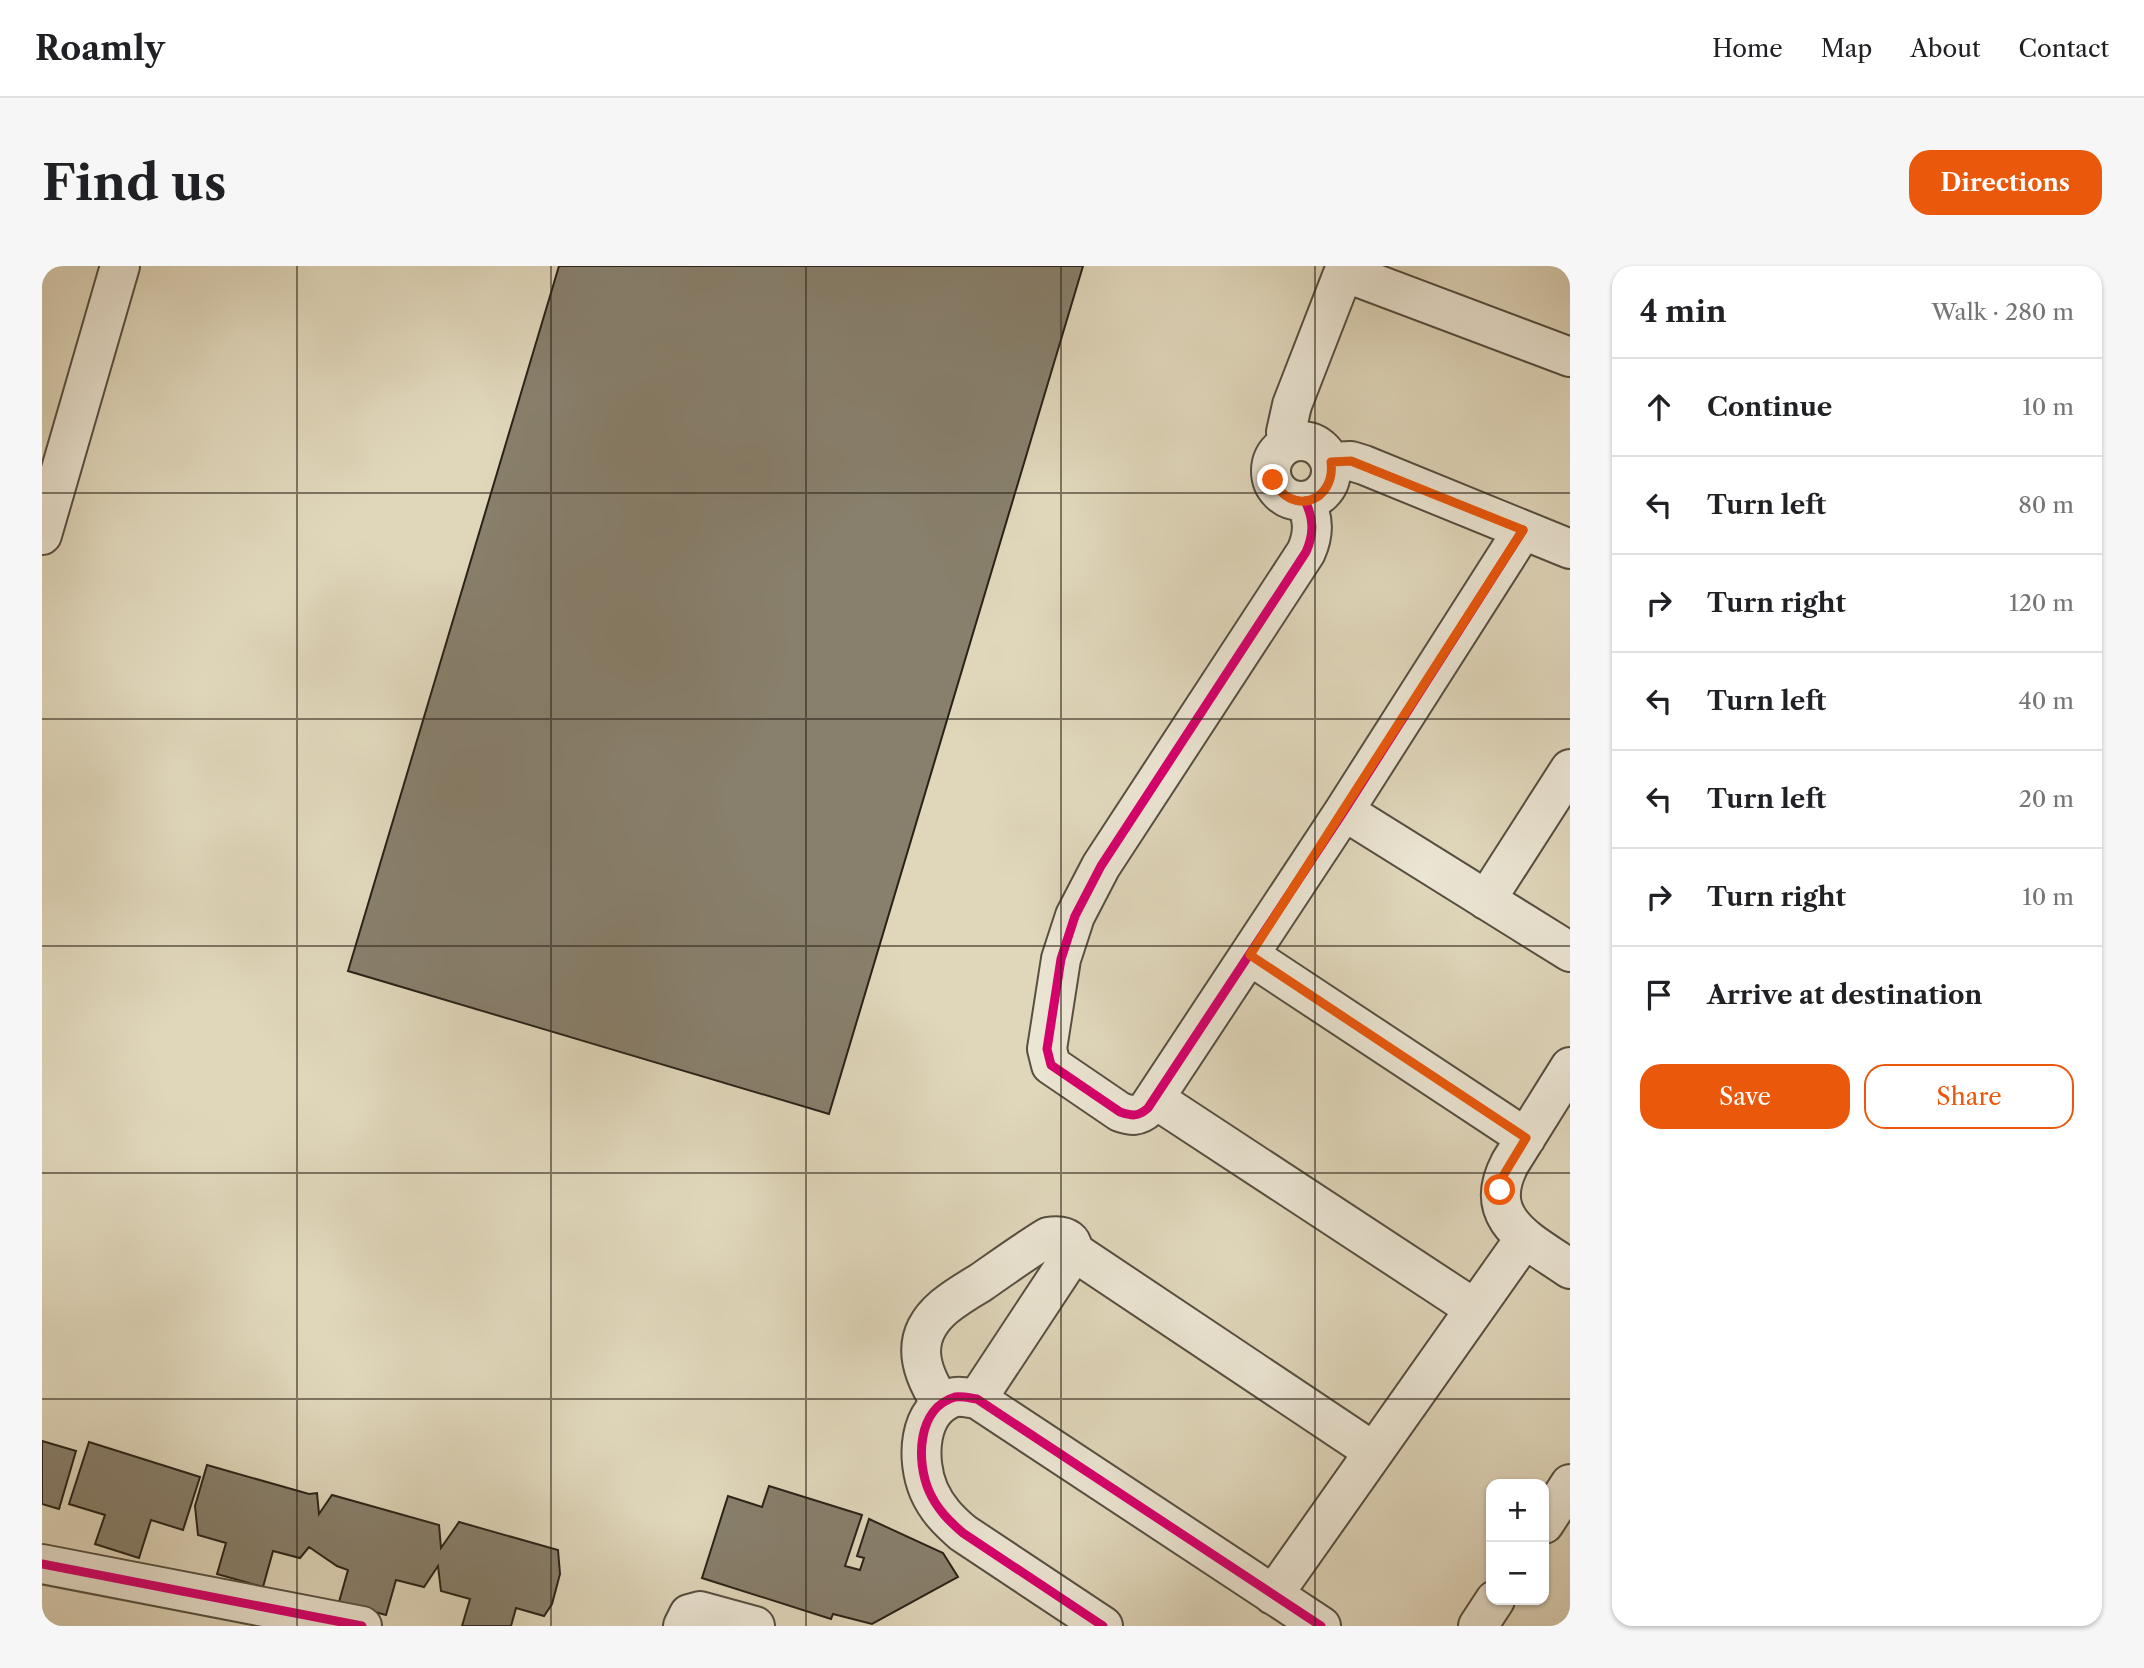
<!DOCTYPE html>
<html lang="en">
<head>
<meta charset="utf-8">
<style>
	:root { --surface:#fff; --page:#f6f6f6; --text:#202124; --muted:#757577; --line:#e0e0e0; --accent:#ea580c }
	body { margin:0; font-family:"Libre Caslon Text",serif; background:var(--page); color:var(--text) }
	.controls { position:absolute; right:21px; bottom:21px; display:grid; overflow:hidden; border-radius:14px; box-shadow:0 2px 5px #0004 }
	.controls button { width:63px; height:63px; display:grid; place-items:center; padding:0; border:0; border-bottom:2px solid var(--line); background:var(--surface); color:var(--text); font:35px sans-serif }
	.stop { position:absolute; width:21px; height:21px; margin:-16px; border:5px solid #ea580c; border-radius:50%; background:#fff }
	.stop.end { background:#ea580c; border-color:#fff; box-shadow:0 2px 7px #0008 }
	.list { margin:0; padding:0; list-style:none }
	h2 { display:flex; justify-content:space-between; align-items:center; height:91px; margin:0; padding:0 28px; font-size:30px }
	h2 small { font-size:23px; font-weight:400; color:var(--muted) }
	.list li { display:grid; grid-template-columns:46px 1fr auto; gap:21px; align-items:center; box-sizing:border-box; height:98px; padding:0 28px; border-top:2px solid var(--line) }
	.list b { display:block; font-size:26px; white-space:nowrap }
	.list em { font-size:23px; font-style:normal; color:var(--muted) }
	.actions { display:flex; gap:14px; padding:21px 28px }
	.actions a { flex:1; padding:16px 0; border:2px solid var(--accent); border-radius:21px; text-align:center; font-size:24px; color:var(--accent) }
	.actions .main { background:var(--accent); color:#fff }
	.icon { flex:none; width:38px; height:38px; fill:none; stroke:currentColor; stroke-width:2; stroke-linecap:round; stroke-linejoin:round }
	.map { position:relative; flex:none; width:1528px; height:1360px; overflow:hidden; border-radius:21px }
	header { display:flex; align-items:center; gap:42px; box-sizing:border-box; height:98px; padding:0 35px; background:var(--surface); border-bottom:2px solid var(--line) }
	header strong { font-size:33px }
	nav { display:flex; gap:38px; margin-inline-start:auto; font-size:24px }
	.intro { display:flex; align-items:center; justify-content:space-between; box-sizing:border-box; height:168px; padding:0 42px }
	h1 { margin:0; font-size:49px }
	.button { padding:18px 32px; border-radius:21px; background:var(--accent); color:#fff; font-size:24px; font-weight:700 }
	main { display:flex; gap:42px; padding:0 42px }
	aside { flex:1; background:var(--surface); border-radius:21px; box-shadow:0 2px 5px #0004 }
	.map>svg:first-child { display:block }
</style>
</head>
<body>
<header>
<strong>Roamly</strong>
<nav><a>Home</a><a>Map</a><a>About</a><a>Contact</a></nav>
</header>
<div class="intro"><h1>Find us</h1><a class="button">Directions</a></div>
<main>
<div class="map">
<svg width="1528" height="1360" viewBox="0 0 1528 1360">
	<rect width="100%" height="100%" fill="#e0d7bb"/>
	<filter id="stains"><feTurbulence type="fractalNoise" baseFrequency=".00286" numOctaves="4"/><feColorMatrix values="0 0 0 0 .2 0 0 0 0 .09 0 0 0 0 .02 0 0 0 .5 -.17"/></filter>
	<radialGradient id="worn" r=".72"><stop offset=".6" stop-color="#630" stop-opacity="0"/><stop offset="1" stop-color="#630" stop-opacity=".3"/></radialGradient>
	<path fill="#88806d" stroke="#292218" stroke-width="2" d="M517 0H1041L787 848 306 705Z
		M0 1175 34 1185 17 1243 0 1238Z
		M47 1176 158 1211 141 1264 109 1254 97 1292 53 1278 63 1249 27 1238Z
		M165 1199 267 1228 275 1227 277 1248 290 1229 397 1259 399 1282 417 1256 516 1284 518 1308 510 1338 502 1350 474 1342 469 1360H420L428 1333 399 1325 396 1300 382 1321 354 1314 344 1349 297 1336 306 1304 295 1300 267 1281 258 1292 231 1285 221 1321 175 1308 184 1277 156 1269 153 1240Z
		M727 1220 820 1249 803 1300 818 1304 822 1292 815 1290 827 1253 901 1287 916 1311 830 1358 791 1348 789 1353 660 1312 686 1230 720 1241Z"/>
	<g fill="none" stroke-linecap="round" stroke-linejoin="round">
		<defs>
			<path id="minor" d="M1302 6 1528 91
				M1229 205a30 30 0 1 1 60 0a30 30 0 1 1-60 0Z
				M1245 178 1244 166 1250 139 1304 0
				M1289 196 1309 195 1322 199 1528 283
				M1263 235C1272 253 1272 268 1264 286L1059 600 1033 650 1019 693 1005 783 1009 799 1078 846C1090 850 1096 851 1106 842L1302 545 1481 264
				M0 269 78 0
				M1302 545 1528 686
				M1444 634 1528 503
				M1207 689 1484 872
				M1528 801 1468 897C1438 954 1488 975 1528 1003
				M1113 833 1433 1043
				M1031 985 1332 1186
				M899 1137C877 1104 867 1071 902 1041 913 1032 926 1024 938 1017 961 1001 983 985 1006 971 1023 968 1036 974 1028 992L935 1133
				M1502 1258 1528 1218
				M0 1298 320 1360
				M1231 1329 1483 972
				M641 1360 647 1348 658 1345 713 1360
				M1061 1360 921 1267C907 1255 895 1243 887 1225 874 1195 875 1142 913 1131 920 1130 928 1132 935 1133L1279 1360
				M1436 1360 1453 1334"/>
		</defs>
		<use href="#minor" stroke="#574f41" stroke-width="42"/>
		<use href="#minor" stroke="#ebe5d3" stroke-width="38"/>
		<defs>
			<path id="cycleway" d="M1263 235C1272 253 1272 268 1264 286L1059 600 1033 650 1019 693 1005 783 1009 799 1078 846C1090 850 1096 851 1106 842L1302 545 1481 264
				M0 1298 320 1360
				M1061 1360 921 1267C907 1255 895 1243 887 1225 874 1195 875 1142 913 1131 920 1130 928 1132 935 1133L1279 1360"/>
		</defs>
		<use href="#cycleway" stroke="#ebe5d3" stroke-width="13"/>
		<use href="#cycleway" stroke="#d6006c" stroke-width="9"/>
	</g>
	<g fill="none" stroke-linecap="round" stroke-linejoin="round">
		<path stroke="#ea580c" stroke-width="9" d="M1231 214C1249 251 1294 236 1289 196L1309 195 1481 264 1208 689 1484 872 1461 910 1458 924"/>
	</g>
	<path fill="none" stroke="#292218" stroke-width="2" stroke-opacity="0.55" d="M255 0V1360M509 0V1360M764 0V1360M1019 0V1360M1273 0V1360M0 227H1528M0 453H1528M0 680H1528M0 907H1528M0 1133H1528"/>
	<rect width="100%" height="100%" filter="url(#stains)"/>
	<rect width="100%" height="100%" fill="url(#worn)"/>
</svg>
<div class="controls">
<button>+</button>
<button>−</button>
</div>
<div class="stop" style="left:1458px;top:924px"></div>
<div class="stop end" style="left:1231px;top:214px"></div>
</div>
<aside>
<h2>4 min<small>Walk · 280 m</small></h2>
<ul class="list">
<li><svg class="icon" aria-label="ahead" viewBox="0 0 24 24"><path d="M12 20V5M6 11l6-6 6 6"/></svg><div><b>Continue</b></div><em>10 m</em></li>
<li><svg class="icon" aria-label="left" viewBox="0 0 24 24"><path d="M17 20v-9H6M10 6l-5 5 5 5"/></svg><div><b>Turn left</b></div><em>80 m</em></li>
<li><svg class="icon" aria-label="right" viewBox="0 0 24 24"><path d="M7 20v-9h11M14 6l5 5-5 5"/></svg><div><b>Turn right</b></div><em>120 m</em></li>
<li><svg class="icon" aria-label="left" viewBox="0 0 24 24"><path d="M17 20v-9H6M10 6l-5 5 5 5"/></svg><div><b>Turn left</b></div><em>40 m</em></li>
<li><svg class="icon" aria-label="left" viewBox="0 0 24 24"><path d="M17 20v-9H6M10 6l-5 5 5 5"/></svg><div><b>Turn left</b></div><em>20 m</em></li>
<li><svg class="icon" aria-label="right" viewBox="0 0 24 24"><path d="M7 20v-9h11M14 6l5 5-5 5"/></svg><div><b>Turn right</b></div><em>10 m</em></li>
<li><svg class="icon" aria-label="arrive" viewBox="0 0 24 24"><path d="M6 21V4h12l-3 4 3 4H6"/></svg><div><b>Arrive at destination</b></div></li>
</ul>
<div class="actions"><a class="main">Save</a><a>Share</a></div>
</aside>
</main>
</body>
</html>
